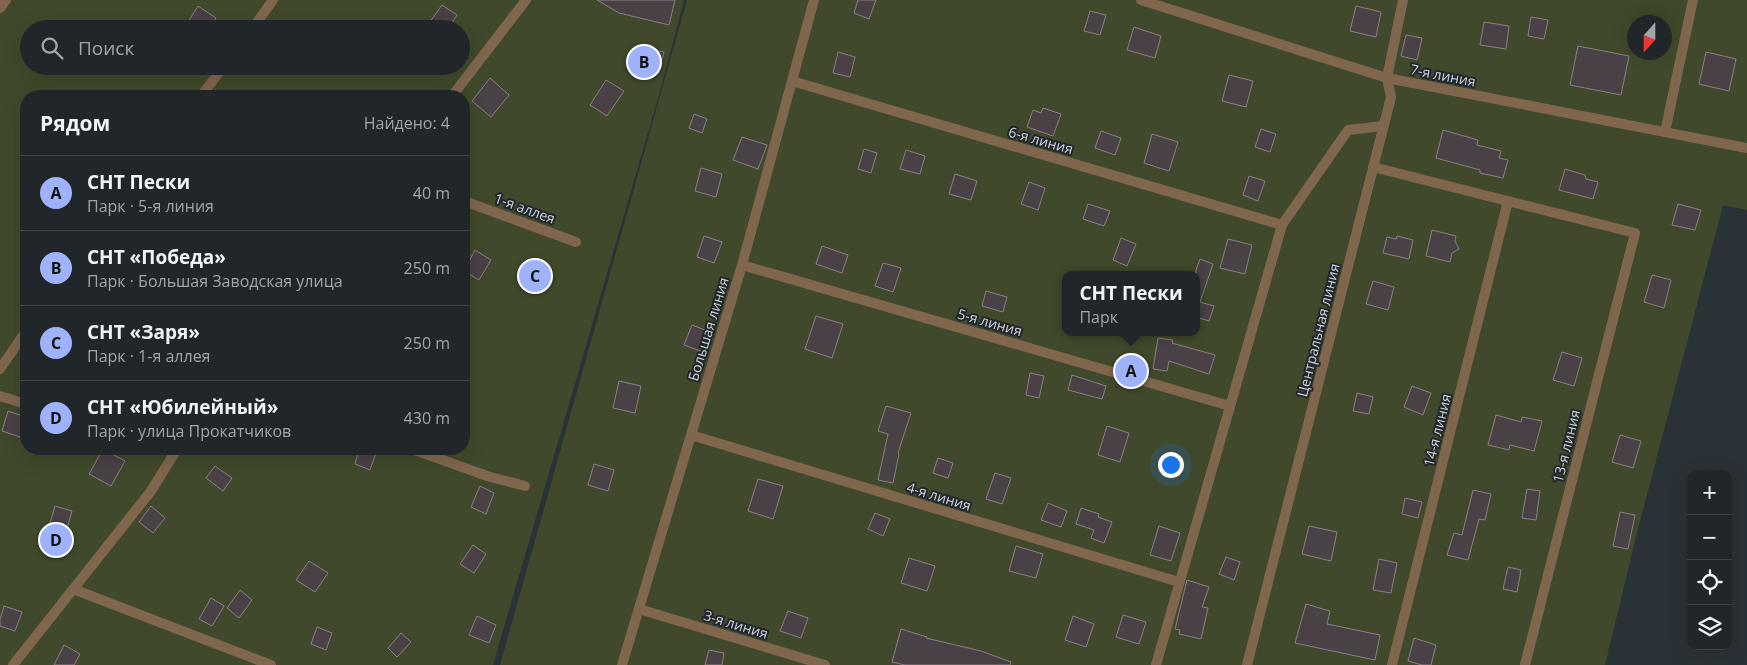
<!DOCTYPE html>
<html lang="ru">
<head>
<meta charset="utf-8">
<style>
	:root { --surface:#202629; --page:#282e31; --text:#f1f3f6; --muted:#a2a5a8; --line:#3d4346; --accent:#9fb3fd }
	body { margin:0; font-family:"Open Sans",sans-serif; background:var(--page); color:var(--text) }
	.controls { position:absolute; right:15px; bottom:15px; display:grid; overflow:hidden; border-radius:10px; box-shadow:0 5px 20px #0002 }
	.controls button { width:45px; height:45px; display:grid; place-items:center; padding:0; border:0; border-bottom:1px solid var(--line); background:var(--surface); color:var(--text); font:25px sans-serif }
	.compass { position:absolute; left:1627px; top:15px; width:45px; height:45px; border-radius:50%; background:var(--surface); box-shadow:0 5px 20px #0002; rotate:201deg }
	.you { position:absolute; left:1170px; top:464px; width:18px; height:18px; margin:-12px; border:4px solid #fff; border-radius:50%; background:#1a73e8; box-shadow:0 0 0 8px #1a73e833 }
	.badge { display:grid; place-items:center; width:32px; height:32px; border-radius:50%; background:var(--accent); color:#111; font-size:16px; font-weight:700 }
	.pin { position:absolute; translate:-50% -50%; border:2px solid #fff; box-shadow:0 1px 5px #0006 }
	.popup { position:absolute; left:1062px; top:271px; width:138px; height:65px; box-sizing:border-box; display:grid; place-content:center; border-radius:10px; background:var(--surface); filter:drop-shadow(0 1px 4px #0005); font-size:16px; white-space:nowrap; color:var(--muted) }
	.popup b { font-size:19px; color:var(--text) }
	.popup::after { content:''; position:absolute; left:50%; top:100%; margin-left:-10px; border:10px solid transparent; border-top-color:var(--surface) }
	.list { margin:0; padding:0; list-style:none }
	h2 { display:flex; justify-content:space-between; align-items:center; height:65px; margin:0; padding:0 20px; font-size:21px }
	h2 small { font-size:16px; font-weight:400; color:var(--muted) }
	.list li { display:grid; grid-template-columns:32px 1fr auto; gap:15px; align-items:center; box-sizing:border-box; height:75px; padding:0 20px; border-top:1px solid var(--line) }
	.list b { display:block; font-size:19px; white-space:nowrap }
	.list p { margin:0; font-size:16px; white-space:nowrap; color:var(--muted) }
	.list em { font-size:16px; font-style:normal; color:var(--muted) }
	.icon { flex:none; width:28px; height:28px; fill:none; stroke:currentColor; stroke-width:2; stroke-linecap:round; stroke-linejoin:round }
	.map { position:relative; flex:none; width:1747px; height:665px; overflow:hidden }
	.search { position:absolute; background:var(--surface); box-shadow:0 5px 20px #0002; left:20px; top:20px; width:450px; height:55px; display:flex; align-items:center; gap:12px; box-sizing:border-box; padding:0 18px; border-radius:28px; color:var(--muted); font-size:19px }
	.panel { position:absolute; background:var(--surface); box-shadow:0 5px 20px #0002; left:20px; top:90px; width:450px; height:365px; border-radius:20px }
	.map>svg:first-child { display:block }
</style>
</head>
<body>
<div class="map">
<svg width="1747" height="665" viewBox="0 0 1747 665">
	<rect width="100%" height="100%" fill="#2b3237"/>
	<path fill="#40492b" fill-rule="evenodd" d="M0 0H684L661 88 493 665H0ZM29 29H461V66H29ZM26 96H464V449H26Z
		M687 0H1747V210L1723 205 1637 533 1605 665H500ZM1634 22H1664V52H1634ZM1066 275H1196V332H1066Z"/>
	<path fill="#494145" stroke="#8a8085" d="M597 0H675L669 25 619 13Z
		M858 0H876L869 19 854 13Z
		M442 5 457 15 448 29H437L429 23Z
		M198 6 216 18 208 29H198L188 22Z
		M1356 6 1381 12 1376 37 1350 31Z
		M1090 11 1106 15 1100 35 1084 31Z
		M1531 17 1548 20 1544 39 1528 36Z
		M1484 22 1509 26 1506 49 1480 45Z
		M1134 27 1161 36 1155 58 1127 50Z
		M1406 35 1422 38 1417 60 1401 56Z
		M1578 46 1629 56 1621 95 1570 85Z
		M643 47 664 52 658 74 638 69Z
		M838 52 855 57 850 77 833 73Z
		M1706 52 1736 59 1729 91 1699 84Z
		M1229 75 1253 81 1246 107 1222 101Z
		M490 78 509 95 491 117 472 101Z
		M606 80 624 91 607 116 590 105Z
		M1043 108 1061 114 1053 136 1027 127 1033 110 1041 113Z
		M694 114 707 119 702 133 689 128Z
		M1261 129 1276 134 1270 152 1255 147Z
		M1443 130 1478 140 1477 145 1501 151 1499 158 1508 160 1503 178 1480 173V170L1436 158Z
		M1101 131 1121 138 1115 155 1095 148Z
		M1152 134 1178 142 1169 171 1144 163Z
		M742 137 767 145 758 169 733 160Z
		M864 149 877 153 871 173 858 169Z
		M906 150 925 156 920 174 900 169Z
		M701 168 722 174 716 197 695 191Z
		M1565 169 1585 175 1586 179 1598 182 1593 199 1559 190Z
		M955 174 977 181 971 200 949 194Z
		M1249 176 1265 181 1258 201 1243 195Z
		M1029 182 1045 188 1038 210 1021 204Z
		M1088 204 1110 211 1104 226 1083 219Z
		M1678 204 1701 210 1695 230 1672 225Z
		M1432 230 1456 236 1455 241 1459 249 1452 253 1450 262 1426 256Z
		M704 236 722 242 714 263 697 257Z
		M1397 236 1413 240 1409 259 1383 253 1387 237 1396 239Z
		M1121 238 1136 244 1127 266 1113 260Z
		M1228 239 1252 245 1245 274 1220 268Z
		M822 246 848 255 842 273 816 264Z
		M475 250 491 260 479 280 464 271Z
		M1200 259 1213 264 1200 302 1214 306 1209 321 1196 317V270Z
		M883 263 901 268 893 292 875 286Z
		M1652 275 1671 280 1664 308 1644 302Z
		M1373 281 1394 287 1388 310 1366 304Z
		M986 291 1007 297 1003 312 982 306Z
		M816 316 843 324 832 358 805 349Z
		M692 325 710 332 703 352 684 345Z
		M1158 338 1173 340 1172 343 1215 355 1209 374 1169 361 1167 371 1153 369Z
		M1562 352 1582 358 1574 386 1553 380Z
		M1030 373 1044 376 1039 398 1026 395Z
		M1072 375 1106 386 1102 399 1068 390Z
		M619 381 641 386 635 413 613 408Z
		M1412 386 1431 393 1423 415 1404 407Z
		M1357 393 1373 397 1369 414 1353 411Z
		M886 406 911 413 898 453 899 454 893 483 878 480 888 434 878 431Z
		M8 411 26 417V439L2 431Z
		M1496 415 1521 422 1522 417 1542 421 1534 451 1510 445 1509 450 1488 445Z
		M1107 426 1129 433 1120 462 1098 455Z
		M1620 435 1641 441 1633 468 1612 462Z
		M103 449 125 461 111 486 89 474Z
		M359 449H364L376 453 370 470 355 464Z
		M938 458 953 463 948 478 933 473Z
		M594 464 614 470 608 491 588 485Z
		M215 466 232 478 223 491 206 478Z
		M995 473 1011 478 1002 504 986 499Z
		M758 479 783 486 773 519 748 511Z
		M480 486 494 493 486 514 471 507Z
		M1527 489 1540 491 1536 520 1522 518Z
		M1473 490 1491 494 1485 520 1479 519 1468 560 1447 555 1454 533 1462 535Z
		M1405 498 1422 502 1418 518 1402 514Z
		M1048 503 1067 511 1061 527 1041 520Z
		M55 506 72 511 65 535 48 530Z
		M151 506 165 518 153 533 139 522Z
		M1081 508 1099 514 1098 517 1112 522 1104 543 1091 538 1094 530 1076 524Z
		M1620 512 1635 515 1628 549 1613 546Z
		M875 513 890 519 883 536 868 529Z
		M1159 526 1180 533 1171 561 1150 555Z
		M1309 526 1337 532 1331 561 1302 554Z
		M473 545 486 554 474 573 460 564Z
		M1016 546 1043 554 1036 578 1009 571Z
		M1226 557 1240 562 1234 580 1219 574Z
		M909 558 935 566 927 591 901 583Z
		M1379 559 1397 563 1391 593 1373 590Z
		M309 561 328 573 315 592 296 580Z
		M1508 567 1521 570 1517 592 1503 589Z
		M1187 580 1209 587 1202 607 1208 608 1201 639 1179 634 1180 630 1175 629Z
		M240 590 252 600 239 618 227 608Z
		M211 598 224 606 212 626 199 619Z
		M1306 604 1330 611 1327 624 1380 635 1375 660 1295 643Z
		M4 606 22 612 15 631 0 626V620Z
		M788 611 808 618 801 638 780 631Z
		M1123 615 1146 622 1139 644 1116 637Z
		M477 616 496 625 489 643 469 635Z
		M1073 616 1094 624 1086 647 1065 640Z
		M317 627 332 633 326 650 311 644Z
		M901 629 927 637 926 638 981 651 1011 662 1010 665H905L892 662Z
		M401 633 411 642 397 657 388 648Z
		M1414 638 1436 645 1431 665H1422L1408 661Z
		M64 645 80 654 74 665H54Z
		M709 650 724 653 722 665H705Z"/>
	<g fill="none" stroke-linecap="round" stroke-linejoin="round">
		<path stroke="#7f664d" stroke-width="10" d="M1156 665 1282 225 1348 130 1383 126"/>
		<path stroke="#7f664d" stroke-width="10" d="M1141 0 1387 78 1747 148
			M0 8 6 0
			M252 29 273 0
			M792 81 1282 225
			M201 96 224 66
			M452 96 526 0
			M1665 132 1693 0
			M1373 167 1635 233 1525 665
			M464 201 576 242
			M742 265 1230 406
			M0 369 26 331
			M0 396 26 404
			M691 435 1179 582
			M412 449 487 476 525 486
			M73 589 271 665
			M639 609 825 665
			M13 665 151 491 177 449
			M622 665 742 265 814 0
			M1247 665 1391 97 1387 78 1403 0
			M1392 665 1508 201"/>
	</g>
	<g text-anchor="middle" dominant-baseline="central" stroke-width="4" stroke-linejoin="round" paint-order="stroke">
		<g font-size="14" fill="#cfd3d6" stroke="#21282d">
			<text transform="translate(1443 75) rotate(11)">7-я линия</text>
			<text transform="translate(1041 140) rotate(16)">6-я линия</text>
			<text transform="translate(525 208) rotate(20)">1-я аллея</text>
			<text transform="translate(990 322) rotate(16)">5-я линия</text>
			<text transform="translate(708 329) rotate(-73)">Большая линия</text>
			<text transform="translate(1318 330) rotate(-76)">Центральная линия</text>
			<text transform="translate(1437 430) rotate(-76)">14-я линия</text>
			<text transform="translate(1566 446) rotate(-76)">13-я линия</text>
			<text transform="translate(939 496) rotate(17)">4-я линия</text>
			<text transform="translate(736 624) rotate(17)">3-я линия</text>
		</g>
	</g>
</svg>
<div class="controls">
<button>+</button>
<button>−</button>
<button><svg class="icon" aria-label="locate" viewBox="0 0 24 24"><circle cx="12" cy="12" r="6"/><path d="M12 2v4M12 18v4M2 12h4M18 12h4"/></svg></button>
<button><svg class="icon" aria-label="layers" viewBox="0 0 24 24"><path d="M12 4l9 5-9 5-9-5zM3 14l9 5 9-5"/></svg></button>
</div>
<svg class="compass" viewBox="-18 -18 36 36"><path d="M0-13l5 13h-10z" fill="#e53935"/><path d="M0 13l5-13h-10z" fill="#a2a5a8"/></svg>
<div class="you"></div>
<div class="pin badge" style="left:1131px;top:371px">A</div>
<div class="popup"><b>СНТ Пески</b>Парк</div>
<div class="pin badge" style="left:644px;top:62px">B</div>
<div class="pin badge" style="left:535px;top:276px">C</div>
<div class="pin badge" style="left:56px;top:540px">D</div>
<div class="search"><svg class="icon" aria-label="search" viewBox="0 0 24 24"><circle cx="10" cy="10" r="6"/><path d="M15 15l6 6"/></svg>Поиск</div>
<section class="panel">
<h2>Рядом<small>Найдено: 4</small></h2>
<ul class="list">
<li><span class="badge">A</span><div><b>СНТ Пески</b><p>Парк · 5-я линия</p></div><em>40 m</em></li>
<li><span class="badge">B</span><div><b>СНТ «Победа»</b><p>Парк · Большая Заводская улица</p></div><em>250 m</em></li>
<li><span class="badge">C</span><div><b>СНТ «Заря»</b><p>Парк · 1-я аллея</p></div><em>250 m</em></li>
<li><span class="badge">D</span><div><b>СНТ «Юбилейный»</b><p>Парк · улица Прокатчиков</p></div><em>430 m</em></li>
</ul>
</section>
</div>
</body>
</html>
